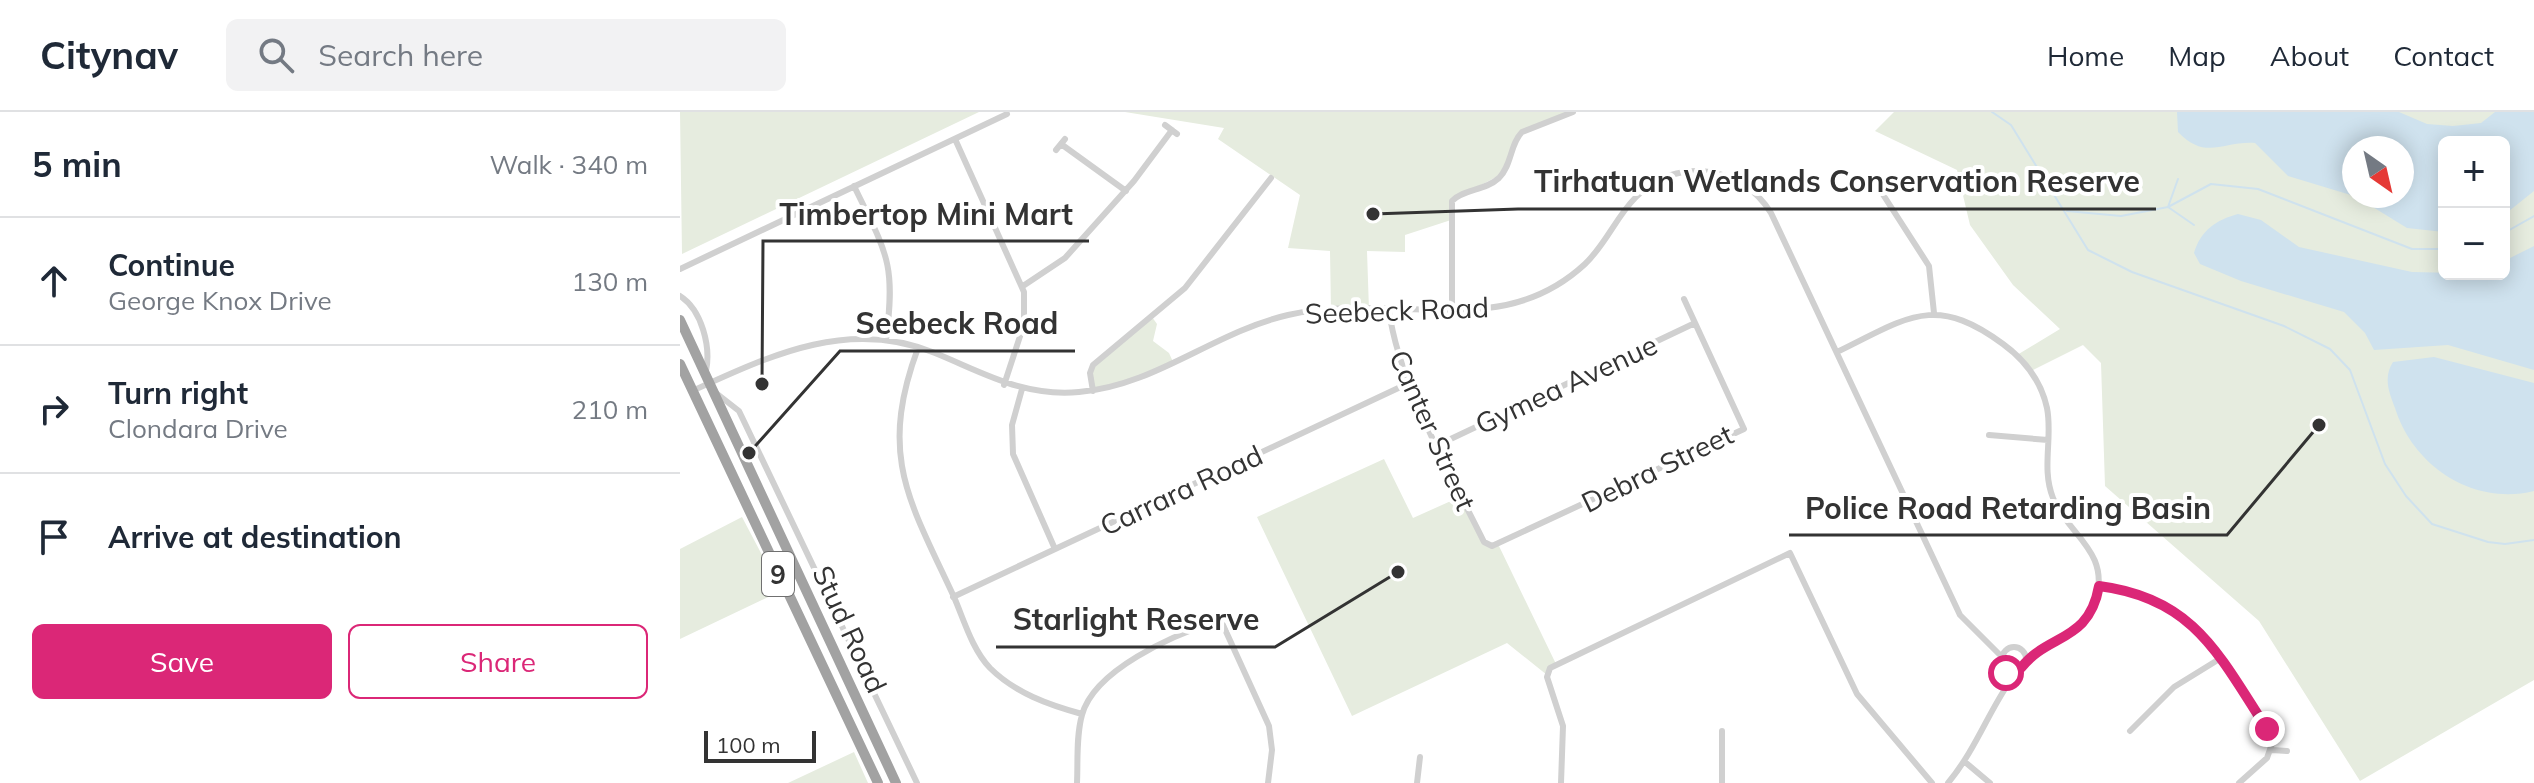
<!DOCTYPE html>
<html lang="en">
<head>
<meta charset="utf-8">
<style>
	:root { --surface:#fff; --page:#f2f2f3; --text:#1f2937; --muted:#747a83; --line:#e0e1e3; --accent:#db2777 }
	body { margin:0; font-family:Mulish,sans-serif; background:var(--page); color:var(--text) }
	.controls { position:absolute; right:24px; top:24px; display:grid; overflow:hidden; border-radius:12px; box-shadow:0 4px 20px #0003 }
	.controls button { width:72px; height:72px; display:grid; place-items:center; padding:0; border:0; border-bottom:2px solid var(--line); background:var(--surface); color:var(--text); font:40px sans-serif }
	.compass { position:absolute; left:1662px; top:24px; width:72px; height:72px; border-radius:50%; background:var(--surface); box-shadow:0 4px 20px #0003; rotate:146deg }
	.scale { position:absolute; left:24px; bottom:20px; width:112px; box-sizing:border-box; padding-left:8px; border:4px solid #333; border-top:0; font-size:22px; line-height:28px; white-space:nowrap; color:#333; -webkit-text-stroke:6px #fff; paint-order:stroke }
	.stop { position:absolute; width:24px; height:24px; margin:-18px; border:6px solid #db2777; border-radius:50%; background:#fff }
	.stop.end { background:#db2777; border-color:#fff; box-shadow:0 2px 8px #0008 }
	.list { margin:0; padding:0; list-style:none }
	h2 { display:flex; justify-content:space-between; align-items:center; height:104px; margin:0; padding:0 32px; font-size:34px }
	h2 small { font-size:26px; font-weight:400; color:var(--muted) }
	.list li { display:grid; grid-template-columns:52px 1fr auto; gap:24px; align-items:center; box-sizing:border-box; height:128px; padding:0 32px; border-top:2px solid var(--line) }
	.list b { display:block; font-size:30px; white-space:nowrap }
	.list p { margin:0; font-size:26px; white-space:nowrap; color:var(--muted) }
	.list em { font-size:26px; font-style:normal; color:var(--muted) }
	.actions { display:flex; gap:16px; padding:24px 32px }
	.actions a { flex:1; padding:18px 0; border:2px solid var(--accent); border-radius:12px; text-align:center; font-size:28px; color:var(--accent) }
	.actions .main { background:var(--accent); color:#fff }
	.icon { flex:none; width:44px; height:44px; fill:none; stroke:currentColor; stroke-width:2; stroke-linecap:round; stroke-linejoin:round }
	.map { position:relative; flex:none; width:1854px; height:671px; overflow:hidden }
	header { display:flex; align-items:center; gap:48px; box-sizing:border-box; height:112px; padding:0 40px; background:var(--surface); border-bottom:2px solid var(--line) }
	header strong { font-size:38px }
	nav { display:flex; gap:44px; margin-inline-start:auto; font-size:28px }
	.search { width:560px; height:72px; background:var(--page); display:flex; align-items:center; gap:20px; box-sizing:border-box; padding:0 28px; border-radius:12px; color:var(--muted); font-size:30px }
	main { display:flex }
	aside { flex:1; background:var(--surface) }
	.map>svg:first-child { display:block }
</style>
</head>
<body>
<header>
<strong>Citynav</strong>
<div class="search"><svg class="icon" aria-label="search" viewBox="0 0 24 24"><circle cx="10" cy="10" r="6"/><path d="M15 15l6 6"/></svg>Search here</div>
<nav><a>Home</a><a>Map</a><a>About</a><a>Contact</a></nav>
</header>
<main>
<aside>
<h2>5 min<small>Walk · 340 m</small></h2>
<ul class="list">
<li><svg class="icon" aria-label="ahead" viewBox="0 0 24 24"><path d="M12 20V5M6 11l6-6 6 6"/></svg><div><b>Continue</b><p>George Knox Drive</p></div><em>130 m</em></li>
<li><svg class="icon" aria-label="right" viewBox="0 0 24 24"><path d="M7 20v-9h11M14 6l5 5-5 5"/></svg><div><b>Turn right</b><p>Clondara Drive</p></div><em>210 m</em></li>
<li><svg class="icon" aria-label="arrive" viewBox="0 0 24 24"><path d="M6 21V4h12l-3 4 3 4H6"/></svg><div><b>Arrive at destination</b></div></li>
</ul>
<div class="actions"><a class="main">Save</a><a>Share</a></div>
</aside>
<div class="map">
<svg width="1854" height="671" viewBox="0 0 1854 671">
	<rect width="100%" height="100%" fill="#fff"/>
	<path fill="#e6ecdf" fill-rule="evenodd" d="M0 0H299L2 142Z
		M445 0H893L840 22 822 62 774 87 771 108 725 123V140L687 139 689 198H651L650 139 608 136 620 83 538 27 544 16Z
		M1214 0H1854V568L1680 669 1579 509 1425 374 1421 251 1403 233 1351 259 1337 243 1380 217 1333 173 1290 113 1277 58 1195 19ZM1764 30H1824V162H1764ZM1674 36H1722V84H1674Z
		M472 205 477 212 473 229 489 241 494 252 413 279 411 258Z
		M704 347 733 406 782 384 804 430 818 432 876 552 867 563 827 531 672 604 577 405Z
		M62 405 101 479 0 527V437Z
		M174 640 188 671H108Z"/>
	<path fill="#cfe2ee" d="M1497 0H1719L1747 12 1773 14 1801 11 1815 0H1854V79L1824 103V30H1764V120L1727 116 1675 84H1722V36H1674V84L1608 64 1575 31C1542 29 1526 49 1498 20Z
		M1558 102 1581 108 1619 135 1732 160 1824 162V149L1854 134V258L1768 233 1694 238 1685 221 1664 200 1561 169 1520 152 1514 141C1521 118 1536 108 1558 102Z
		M1754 245 1854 271V379C1793 394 1733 354 1715 296 1709 280 1703 266 1713 250Z"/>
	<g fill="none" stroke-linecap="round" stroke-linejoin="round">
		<path stroke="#cfe2ee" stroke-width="2" d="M1312 0 1331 13 1408 138 1452 160 1604 214 1650 237 1670 258 1705 352 1726 384 1752 412 1808 430 1825 432 1854 428
			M1498 67 1488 95 1514 113
			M1387 99 1441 104 1488 95 1531 72 1578 77 1732 137H1764
			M1824 121 1854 104"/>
		<path stroke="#d0d0d0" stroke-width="6" d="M485 13 497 22
			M275 27 344 180V212L324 273
			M381 32 446 79
			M376 38 385 27
			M1197 67 1202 81 1249 154 1254 201
			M174 74C207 142 216 151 206 228
			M1188 78 1202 81
			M0 157 327 2
			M343 174 385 146 454 69 492 18
			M0 184C22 198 31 235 26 259
			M709 198C718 270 771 363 804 430L812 434 1064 317 1004 187
			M772 198V89C783 77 805 79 819 66 832 53 830 32 842 20L893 0
			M238 236C198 344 229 388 274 485 284 508 292 537 310 556 335 581 369 593 402 602
			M1157 240C1227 206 1254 181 1323 232 1345 248 1361 269 1367 296 1373 326 1361 356 1373 386 1388 423 1430 439 1416 487 1406 524 1373 528 1346 548
			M342 277 332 313 333 342 375 437
			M12 279C91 243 168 206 255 241 304 261 343 285 399 280 475 274 534 220 608 203 672 188 742 203 807 196 844 192 878 177 905 152 926 132 936 105 956 85 996 44 1062 53 1091 101L1280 503 1322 545
			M413 279 410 261 413 253 505 176 591 66
			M36 281 59 299 237 671
			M1309 323 1368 328
			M758 333 1015 211
			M1419 474C1494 484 1520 514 1560 575 1571 593 1585 610 1593 629L1587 646 1559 671
			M273 485 729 271
			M1322 547a12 12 0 1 1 24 0a12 12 0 1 1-24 0Z
			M1450 619 1494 575 1541 546
			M1592 638 1607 639
			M1285 650 1310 671
			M397 671C398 649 396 624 402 603 414 558 493 523 535 510L543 513 589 614 592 638 588 671
			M737 671 740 645
			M881 671 883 614 867 565 870 556 1110 441 1177 582 1252 671
			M1042 671V619
			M1268 671C1298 635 1311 592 1338 558"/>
		<path stroke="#a2a2a2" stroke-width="10" d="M0 208 216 671
			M0 252 198 671"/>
	</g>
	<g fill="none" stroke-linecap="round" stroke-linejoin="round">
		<path stroke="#db2777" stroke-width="10" d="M1326 561V555L1341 556C1368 521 1409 531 1419 474 1514 486 1539 543 1587 617"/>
	</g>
	<g text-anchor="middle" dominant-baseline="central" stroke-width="8" stroke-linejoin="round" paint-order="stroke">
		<rect fill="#fff" stroke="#707070" stroke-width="2" x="82" y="440" width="32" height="44" rx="6"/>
		<g font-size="26" font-weight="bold" fill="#333">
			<text x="98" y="462">9</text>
		</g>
		<g font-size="28" fill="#333" stroke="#fff">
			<text transform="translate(717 198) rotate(-2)">Seebeck Road</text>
			<text transform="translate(886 272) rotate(-25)">Gymea Avenue</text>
			<text transform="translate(753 318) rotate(66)">Canter Street</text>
			<text transform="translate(977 356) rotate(-26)">Debra Street</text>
			<text transform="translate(501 378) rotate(-25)">Carrara Road</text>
			<text transform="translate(170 517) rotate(65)">Stud Road</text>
		</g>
	</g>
	<path fill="none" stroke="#333" stroke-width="3" d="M693 102L838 97H1476M82 272L83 129H409M69 341L160 239H395M1639 313L1547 423H1109M718 460L595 535H316"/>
	<g fill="#333" stroke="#fff" stroke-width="3">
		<circle cx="693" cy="102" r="8"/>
		<circle cx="82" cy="272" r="8"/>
		<circle cx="69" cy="341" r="8"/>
		<circle cx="1639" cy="313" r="8"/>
		<circle cx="718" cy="460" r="8"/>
	</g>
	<g font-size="30" text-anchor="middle" font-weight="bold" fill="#333" stroke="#fff" stroke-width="8" stroke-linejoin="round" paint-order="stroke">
		<text x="1157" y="80">Tirhatuan Wetlands Conservation Reserve</text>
		<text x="246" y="113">Timbertop Mini Mart</text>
		<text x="277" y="222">Seebeck Road</text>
		<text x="1328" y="407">Police Road Retarding Basin</text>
		<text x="456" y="518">Starlight Reserve</text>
	</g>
</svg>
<div class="controls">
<button>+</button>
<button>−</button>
</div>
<svg class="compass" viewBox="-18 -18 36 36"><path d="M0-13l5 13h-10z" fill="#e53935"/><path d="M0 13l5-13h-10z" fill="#747a83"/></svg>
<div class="scale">100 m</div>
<div class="stop" style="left:1326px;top:561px"></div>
<div class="stop end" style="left:1587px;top:617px"></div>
</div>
</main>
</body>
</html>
